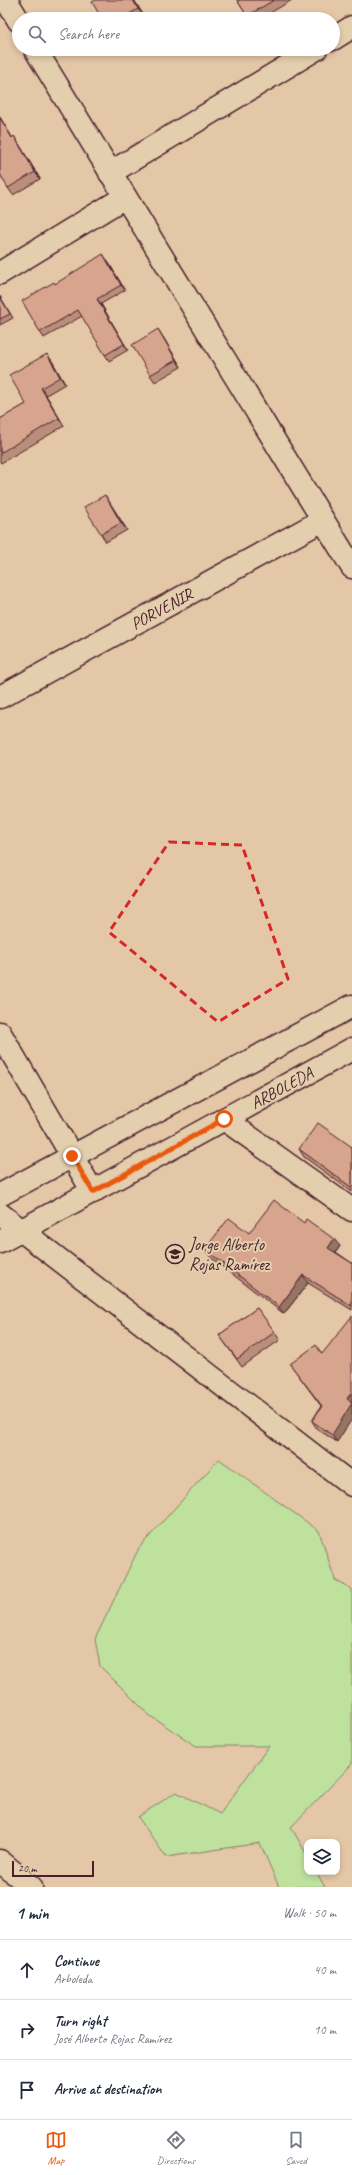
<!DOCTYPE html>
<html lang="en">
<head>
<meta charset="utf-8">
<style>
	:root { --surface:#fff; --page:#f6f6f7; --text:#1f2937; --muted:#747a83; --line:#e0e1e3; --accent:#ea580c }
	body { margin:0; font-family:Caveat,sans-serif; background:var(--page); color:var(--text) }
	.controls { position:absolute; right:12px; bottom:12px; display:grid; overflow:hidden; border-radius:8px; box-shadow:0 2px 6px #0003 }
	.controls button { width:36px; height:36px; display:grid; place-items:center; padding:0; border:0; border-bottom:1px solid var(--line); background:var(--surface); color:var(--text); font:20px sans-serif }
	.scale { position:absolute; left:12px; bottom:10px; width:82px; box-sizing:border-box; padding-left:4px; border:2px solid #4a1f2b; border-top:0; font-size:11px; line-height:14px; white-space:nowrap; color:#4a1f2b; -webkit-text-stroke:3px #e3cfad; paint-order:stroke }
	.stop { position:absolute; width:12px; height:12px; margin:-9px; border:3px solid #ea580c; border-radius:50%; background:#fff }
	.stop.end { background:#ea580c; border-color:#fff; box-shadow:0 1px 4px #0008 }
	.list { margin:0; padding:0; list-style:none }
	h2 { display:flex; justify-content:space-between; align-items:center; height:52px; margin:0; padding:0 16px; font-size:17px }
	h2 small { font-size:13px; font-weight:400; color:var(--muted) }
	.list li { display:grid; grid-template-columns:26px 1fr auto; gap:12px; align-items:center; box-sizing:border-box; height:60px; padding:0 16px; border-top:1px solid var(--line) }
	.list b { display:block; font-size:15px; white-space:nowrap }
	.list p { margin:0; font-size:13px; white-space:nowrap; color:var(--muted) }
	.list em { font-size:13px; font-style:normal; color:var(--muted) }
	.icon { flex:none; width:22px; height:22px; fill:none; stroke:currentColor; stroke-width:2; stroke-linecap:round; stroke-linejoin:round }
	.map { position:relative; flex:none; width:352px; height:1887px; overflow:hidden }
	.search { position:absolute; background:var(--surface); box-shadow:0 2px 6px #0003; left:12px; right:12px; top:12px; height:44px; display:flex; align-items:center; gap:10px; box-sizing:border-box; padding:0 14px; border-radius:22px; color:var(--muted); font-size:15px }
	.sheet { height:232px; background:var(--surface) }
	nav { display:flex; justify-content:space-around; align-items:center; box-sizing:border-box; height:56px; border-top:1px solid var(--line); background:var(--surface); font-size:11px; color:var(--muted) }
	nav a { display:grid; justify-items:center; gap:2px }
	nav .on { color:var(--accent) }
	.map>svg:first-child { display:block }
</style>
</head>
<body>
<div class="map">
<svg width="352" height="1887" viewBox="0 0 352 1887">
	<rect width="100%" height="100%" fill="#e4c7a7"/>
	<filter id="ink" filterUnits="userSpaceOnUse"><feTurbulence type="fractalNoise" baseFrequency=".025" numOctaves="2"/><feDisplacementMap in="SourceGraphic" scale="8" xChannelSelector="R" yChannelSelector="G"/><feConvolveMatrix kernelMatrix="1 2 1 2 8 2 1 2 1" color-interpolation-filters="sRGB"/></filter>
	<g filter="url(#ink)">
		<path fill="#bee29d" stroke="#848064" d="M219 1459 319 1531 335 1580 352 1589V1764L291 1827 307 1855V1872H316L325 1887H279L260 1843 166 1857 138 1817 176 1792 220 1814 269 1746H196L149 1715 100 1666 95 1639 139 1548Z"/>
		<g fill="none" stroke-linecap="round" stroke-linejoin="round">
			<defs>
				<g id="minor">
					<path d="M6 0 19 21"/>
					<path d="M333 39 352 27"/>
					<path d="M35 49 323 520"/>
					<path d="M110 173 316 49"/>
					<path d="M0 273 125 197"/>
					<path d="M0 1033 93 1192"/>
					<path d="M224 1119 352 1210"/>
					<path d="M0 1195 352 1006"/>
					<path d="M0 1214 352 1485"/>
					<path id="s1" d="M0 1242 352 1049"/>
					<path d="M0 1861 31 1887"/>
				</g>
				<g id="tertiary">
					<path id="s2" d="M0 697 323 520 352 567"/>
				</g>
			</defs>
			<use href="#minor" stroke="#4a1f2b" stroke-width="25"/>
			<use href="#tertiary" stroke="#4a1f2b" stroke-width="25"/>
			<use href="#minor" stroke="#e3cfad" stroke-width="22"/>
			<use href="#tertiary" stroke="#e3cfad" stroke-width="22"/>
		</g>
		<path fill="#b98e7a" stroke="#4a1f2b" d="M134 0 144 16 139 19H102Z
			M237 0H292L260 19H249Z
			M0 117 12 137 19 144 40 179 13 195 8 188 0 174Z
			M107 260 125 290 101 304 128 350 109 361 82 316 44 338 40 332Z
			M0 296 13 318 0 325Z
			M163 337 181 367 155 382 150 375Z
			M47 354 52 361 65 384 46 395 64 426 1 463 0 462V419L26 404Z
			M105 495 110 503 127 530 106 542 101 534Z
			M352 1147V1192L304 1157 299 1149Z
			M304 1223 340 1246 336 1252 352 1263V1310L308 1283 284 1314 210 1257 205 1249 249 1233Z
			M257 1308 280 1340 242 1367 219 1335Z
			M322 1354 337 1442 317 1429 312 1421 321 1406 290 1364Z"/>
		<path fill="#967463" stroke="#4a1f2b" d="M133 0H134L144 16 138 9Z
			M14 136 19 144 40 179 35 172Z
			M103 254 107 260 125 290 121 285Z
			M97 299 101 304 128 350 124 344Z
			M158 329 163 337 181 367 176 360Z
			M47 354 52 361 65 384 60 377Z
			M41 388 46 395 64 426 59 418Z
			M105 495 110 503 127 530 121 523Z
			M334 1239 340 1246 334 1255 328 1248Z
			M303 1275 308 1283 284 1314 279 1307Z
			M352 1391V1419L337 1442 332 1435 347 1399Z"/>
		<path fill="#d7a58e" stroke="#4a1f2b" d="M96 0H133L138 9 121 19H102L92 2Z
			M237 0H274L247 16Z
			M0 118 12 138 14 136 35 172 8 188 0 174Z
			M103 254 121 285 97 299 124 344 105 355 78 310 40 332 22 301 54 282 55 284Z
			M0 297 10 314 0 319Z
			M158 329 176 360 150 375 132 345Z
			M47 354 60 377 41 388 59 418 0 453V419L26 404 9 375Z
			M105 495 121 523 101 534 84 507Z
			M318 1123 352 1147V1185L351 1187 299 1149Z
			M274 1200 304 1223 306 1219 334 1239 328 1248 352 1263V1306L303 1275 279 1307 205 1249 229 1218 249 1233Z
			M257 1308 275 1332 237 1359 219 1335Z
			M352 1316V1391L347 1399 352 1402V1403L332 1435 312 1421 322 1406 290 1364 316 1345 322 1354Z"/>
	</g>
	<g fill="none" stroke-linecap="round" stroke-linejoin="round" filter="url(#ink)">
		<path stroke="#ea580c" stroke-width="5" d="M72 1156 93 1192 224 1119"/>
	</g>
	<path fill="none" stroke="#d62828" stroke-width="3" stroke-dasharray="8 5" stroke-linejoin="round" d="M169 842 242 845 288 979 218 1022 109 932Z"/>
	<defs>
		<symbol id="school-ring" viewBox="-11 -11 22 22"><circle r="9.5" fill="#e3cfad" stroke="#4a1f2b" stroke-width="1.5"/><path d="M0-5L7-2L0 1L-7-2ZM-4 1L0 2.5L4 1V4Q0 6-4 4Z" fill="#4a1f2b"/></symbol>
	</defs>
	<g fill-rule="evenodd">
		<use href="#school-ring" x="164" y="1243" width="22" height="22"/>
	</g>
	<g text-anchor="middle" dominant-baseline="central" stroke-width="4" stroke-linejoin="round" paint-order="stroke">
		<g font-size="17" fill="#4a1f2b" stroke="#e3cfad">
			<text stroke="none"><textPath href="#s2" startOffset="184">PORVENIR</textPath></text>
			<text stroke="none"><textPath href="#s1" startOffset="321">ARBOLEDA</textPath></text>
		</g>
		<g font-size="17" fill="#4a1f2b" stroke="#e3cfad" text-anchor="start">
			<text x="189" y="1244">Jorge Alberto<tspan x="189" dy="20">Rojas Ramírez</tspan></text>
		</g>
	</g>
</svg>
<div class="controls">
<button><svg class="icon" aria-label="layers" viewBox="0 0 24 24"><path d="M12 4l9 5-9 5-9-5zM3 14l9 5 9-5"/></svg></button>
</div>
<div class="scale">20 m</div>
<div class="stop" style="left:224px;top:1119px"></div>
<div class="stop end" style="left:72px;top:1156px"></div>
<div class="search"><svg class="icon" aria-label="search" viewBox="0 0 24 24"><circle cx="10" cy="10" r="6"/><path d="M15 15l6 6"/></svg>Search here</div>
</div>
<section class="sheet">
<h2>1 min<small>Walk · 50 m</small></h2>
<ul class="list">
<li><svg class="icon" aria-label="ahead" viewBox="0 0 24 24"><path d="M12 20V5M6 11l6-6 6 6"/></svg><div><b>Continue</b><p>Arboleda</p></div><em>40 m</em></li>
<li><svg class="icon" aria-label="right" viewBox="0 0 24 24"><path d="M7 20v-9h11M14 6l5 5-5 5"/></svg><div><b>Turn right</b><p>José Alberto Rojas Ramírez</p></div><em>10 m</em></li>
<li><svg class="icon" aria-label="arrive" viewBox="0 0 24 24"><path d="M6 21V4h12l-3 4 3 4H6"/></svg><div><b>Arrive at destination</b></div></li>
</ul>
</section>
<nav>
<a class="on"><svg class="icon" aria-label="map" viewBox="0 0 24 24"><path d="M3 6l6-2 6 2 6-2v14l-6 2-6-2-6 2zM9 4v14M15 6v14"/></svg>Map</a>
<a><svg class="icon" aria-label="directions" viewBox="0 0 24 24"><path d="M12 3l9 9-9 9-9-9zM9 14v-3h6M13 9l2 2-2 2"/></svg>Directions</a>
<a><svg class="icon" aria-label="saved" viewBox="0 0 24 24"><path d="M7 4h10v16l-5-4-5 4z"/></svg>Saved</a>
</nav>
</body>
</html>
